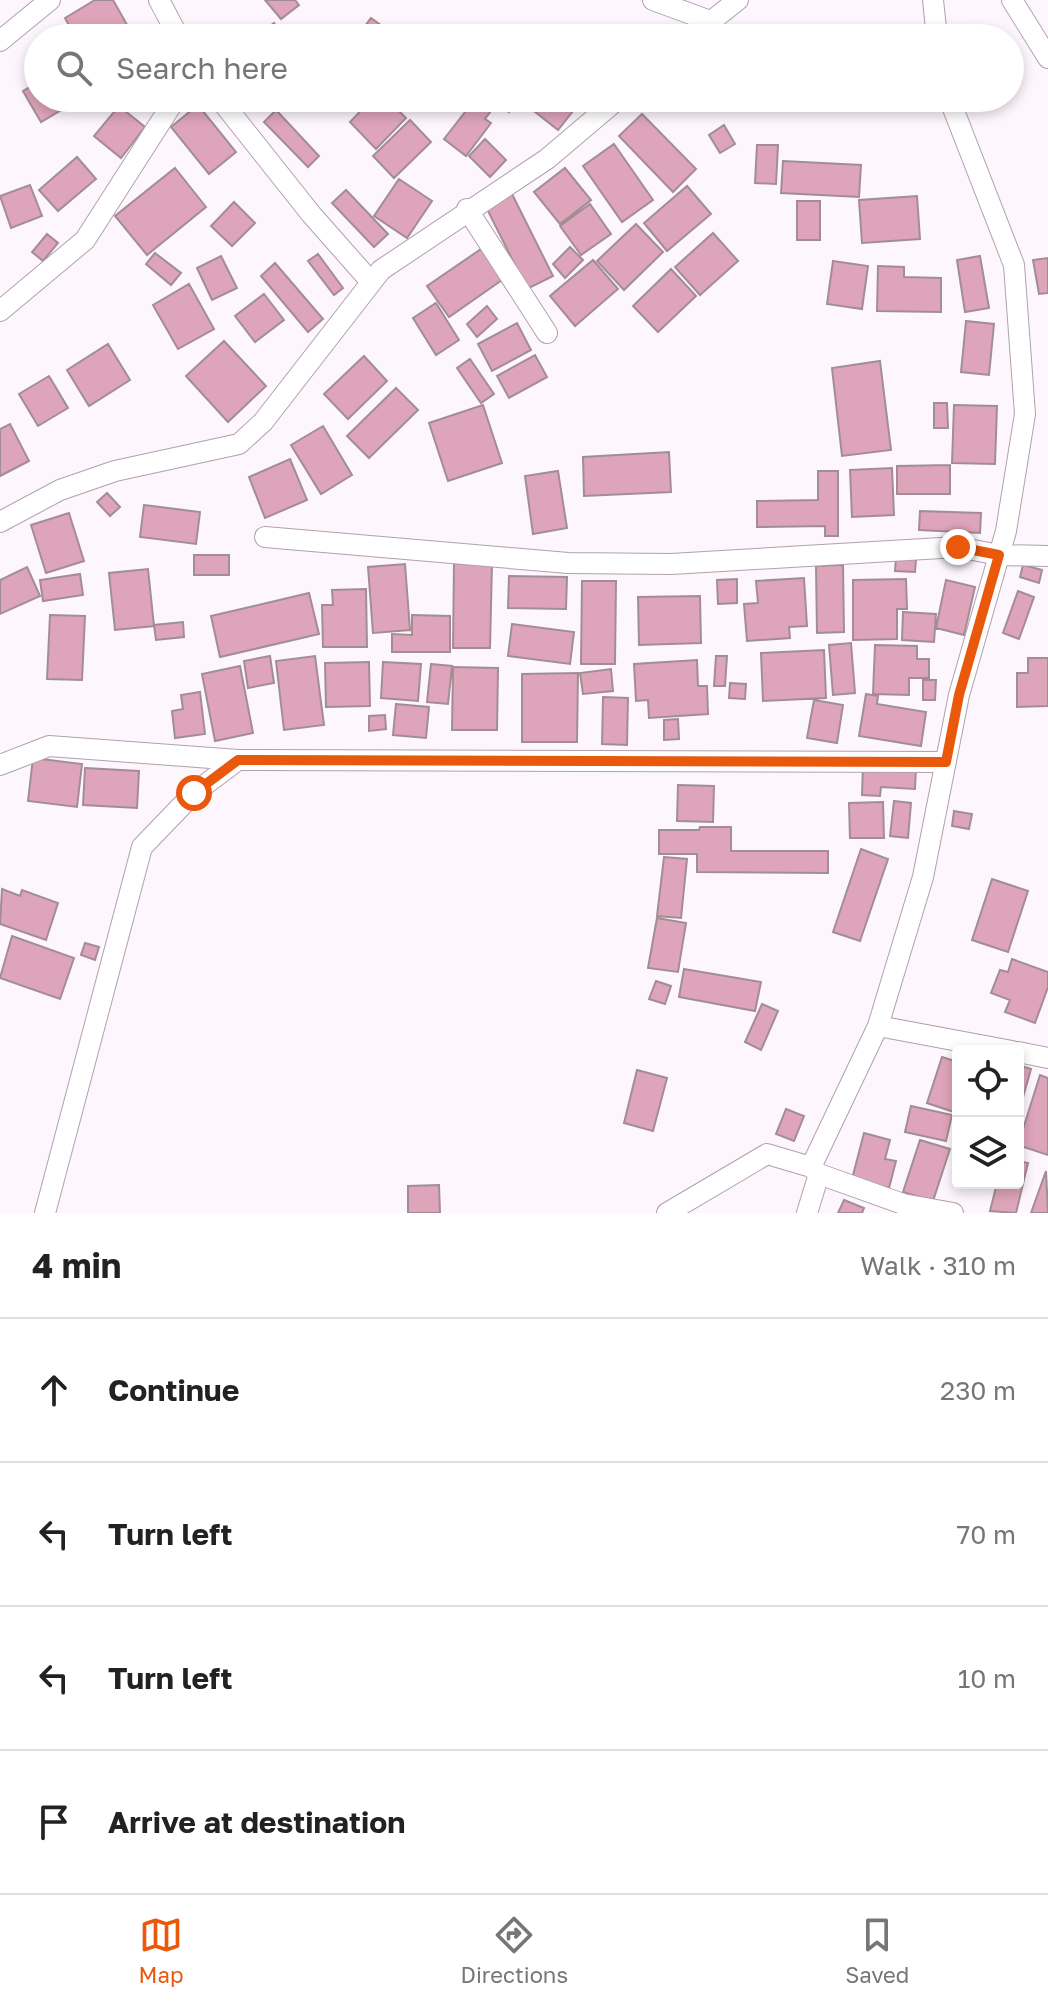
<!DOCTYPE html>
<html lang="en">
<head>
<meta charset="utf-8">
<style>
	:root { --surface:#fff; --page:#f2f2f2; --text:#222; --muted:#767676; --line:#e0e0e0; --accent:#ea580c }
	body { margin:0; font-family:"Golos Text",sans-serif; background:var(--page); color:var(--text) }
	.controls { position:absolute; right:24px; bottom:24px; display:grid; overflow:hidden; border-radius:8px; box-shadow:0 4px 12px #0003 }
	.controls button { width:72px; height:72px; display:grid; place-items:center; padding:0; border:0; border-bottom:2px solid var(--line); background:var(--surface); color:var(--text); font:40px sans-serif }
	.stop { position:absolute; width:24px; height:24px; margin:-18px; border:6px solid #ea580c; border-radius:50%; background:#fff }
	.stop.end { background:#ea580c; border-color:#fff; box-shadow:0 2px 8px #0008 }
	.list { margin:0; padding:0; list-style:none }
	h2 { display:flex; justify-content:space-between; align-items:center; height:104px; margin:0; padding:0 32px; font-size:34px }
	h2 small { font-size:26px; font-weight:400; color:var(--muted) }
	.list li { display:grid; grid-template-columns:52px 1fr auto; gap:24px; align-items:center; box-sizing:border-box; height:144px; padding:0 32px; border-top:2px solid var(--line) }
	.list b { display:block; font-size:30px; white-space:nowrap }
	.list em { font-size:26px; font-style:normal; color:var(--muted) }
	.icon { flex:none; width:44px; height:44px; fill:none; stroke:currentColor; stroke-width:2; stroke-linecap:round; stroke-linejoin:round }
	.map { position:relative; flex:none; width:1048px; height:1213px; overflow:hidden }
	.search { position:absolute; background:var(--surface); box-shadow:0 4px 12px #0003; left:24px; right:24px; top:24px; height:88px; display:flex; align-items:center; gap:20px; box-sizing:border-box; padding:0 28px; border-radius:44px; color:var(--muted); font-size:30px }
	.sheet { height:680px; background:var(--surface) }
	nav { display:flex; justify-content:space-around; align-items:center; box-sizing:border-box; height:112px; border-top:2px solid var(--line); background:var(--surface); font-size:22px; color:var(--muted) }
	nav a { display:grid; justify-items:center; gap:4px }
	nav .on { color:var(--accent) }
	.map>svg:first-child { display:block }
</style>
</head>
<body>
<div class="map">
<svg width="1048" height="1213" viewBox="0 0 1048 1213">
	<rect width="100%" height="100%" fill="#fdf6fc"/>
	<path fill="#dea4ba" stroke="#a38d95" stroke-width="2" d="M95 0H113L134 37 76 38 65 18Z
		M265 0H295L299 5 281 19Z
		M371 18 396 36 395 38H356Z
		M274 23 285 37 255 38Z
		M38 82V98L78 100 41 122 23 91Z
		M373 98H386L406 118 376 149 350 122Z
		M476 98H519L509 112 497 103 485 119 491 123 466 156 444 139Z
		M528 98H567L577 106 558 130 524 103Z
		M198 105 236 152 209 174 171 127Z
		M119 106 145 127 121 158 94 136Z
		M276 110 319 156 308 167 264 122Z
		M642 114 696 169 673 192 619 136Z
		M410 120 431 142 394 178 373 156Z
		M724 125 735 144 720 153 709 135Z
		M485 139 506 160 490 177 469 156Z
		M614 144 653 200 622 222 583 166Z
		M757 145H778L776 184 755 183Z
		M77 157 96 179 58 211 39 190Z
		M783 161 861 165 859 197 781 193Z
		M175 168 206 207 147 255 115 216Z
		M565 168 591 200 560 224 534 192Z
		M399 179 432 201 407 238 374 216Z
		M30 185 42 216 11 228 0 196Z
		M687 186 711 214 667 251 644 223Z
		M346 190 388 234 374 247 332 203Z
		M511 192 553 276 527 289 485 205Z
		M917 196 920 239 862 243 859 200Z
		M797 201H820V240H797Z
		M234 202 255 223 232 246 211 226Z
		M590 204 611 234 581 255 560 226Z
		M636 224 663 252 624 290 597 261Z
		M713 233 738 261 700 295 675 267Z
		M47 234 58 243 43 261 32 252Z
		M570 247 583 260 565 278 553 264Z
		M481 249 502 280 449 317 427 286Z
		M155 253 181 273 171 285 146 264Z
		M318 254 343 288 334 295 308 261Z
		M221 256 237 288 212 300 197 268Z
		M980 256 989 308 965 312 957 260Z
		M1048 258V293L1039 294 1033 260Z
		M593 260 618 289 575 326 550 296Z
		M833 261 868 266 862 309 827 304Z
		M275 263 323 319 308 332 261 276Z
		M878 266 904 267V277L941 278V312L877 311Z
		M671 269 696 296 658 332 633 306Z
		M189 284 214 329 178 349 153 305Z
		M264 294 284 320 255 342 235 316Z
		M436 303 459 340 436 355 413 318Z
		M487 306 497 319 477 337 467 324Z
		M966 321 994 324 989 375 961 372Z
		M517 323 531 350 492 371 478 344Z
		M224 341 266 386 228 422 186 376Z
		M108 344 130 380 89 406 67 370Z
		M535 355 547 377 509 398 497 376Z
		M364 356 387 381 348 419 324 394Z
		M470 359 494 394 481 403 457 368Z
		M880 361 891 450 842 456 832 368Z
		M49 376 68 408 38 426 19 394Z
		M396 388 418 410 369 458 347 436Z
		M934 403H947L948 428H934Z
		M483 405 502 463 448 481 429 423Z
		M954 405 997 406 995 464 952 463Z
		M10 424 29 461 0 476V429Z
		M323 426 352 475 321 494 291 445Z
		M669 452 671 492 584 496 583 457Z
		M290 459 307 500 265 518 249 477Z
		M950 465V494H897V466Z
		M892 468 894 515 852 517 850 470Z
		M558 471 567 528 533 534 525 476Z
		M818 471H838V536H825V526L757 527V501L818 500Z
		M107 493 120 507 110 516 97 502Z
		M144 505 200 512 196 544 140 537Z
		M920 511 981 513 980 533 919 530Z
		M69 513 84 561 46 573 31 525Z
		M194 555H229V575H194Z
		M896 558 916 559 915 572 895 571Z
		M454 563 492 564 490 648H453Z
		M405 564 410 630 373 633 368 567Z
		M843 565 844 632 817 633 816 566Z
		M1023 565 1042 570 1039 583 1020 577Z
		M27 567 40 596 0 614V580Z
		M148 569 154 626 115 630 109 573Z
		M80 574 83 595 43 601 40 580Z
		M509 576 567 577 566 609 508 608Z
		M804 578 807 626 789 627 790 638 747 641 744 604 758 603 756 581Z
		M737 579V603L718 604 717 580Z
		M906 579 907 609H897V639L853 640V580Z
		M946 580 975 587 964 635 936 628Z
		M582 581H616L615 664H581Z
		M366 589 367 647H323L322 605H333L332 590Z
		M1018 591 1034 597 1019 639 1003 633Z
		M309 593 319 634 220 657 211 616Z
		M700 596 701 643 639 645 638 597Z
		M903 612 936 614 934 642 902 640Z
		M50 615 85 616 82 680 47 679Z
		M412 615 450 616V652H392V634L412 635Z
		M183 622 184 637 156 640 154 625Z
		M512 624 574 632 570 664 508 656Z
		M851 643 855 693 833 695 829 645Z
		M875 645 917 646V659H929V678H909V695L873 694Z
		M824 650 826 698 763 701 761 653Z
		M270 656 274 683 248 688 244 661Z
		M315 656 324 725 284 730 276 661Z
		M716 656H727L725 686H714Z
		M1028 658H1048V706L1017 707V673H1028Z
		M697 660 698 686H707L708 714 649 718 648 700 636 701 634 664Z
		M369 662 370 706 326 707 325 663Z
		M383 662 421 664 418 701 381 698Z
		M431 664 452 666 448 704 427 702Z
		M240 666 253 733 215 741 202 674Z
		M453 667 498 668 497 730H452Z
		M611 669 613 691 583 694 580 673Z
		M578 673 577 742H522V674Z
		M923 680H936L935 700H923Z
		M730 683 746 684 745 699 729 698Z
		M200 692 205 734 175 738 172 711 183 709 181 695Z
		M866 694 878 696 877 704 926 712 921 746 859 736Z
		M603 697 628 698 627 745 602 744Z
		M814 700 843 705 837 743 807 738Z
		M396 704 429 707 426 738 393 735Z
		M385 715 386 729 369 731V716Z
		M678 719 679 739 664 740V720Z
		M33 758 82 764 77 807 28 801Z
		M863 764 916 767 915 789 881 787 880 796 862 795Z
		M85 768 139 771 137 808 83 805Z
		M678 785 714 786 713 822 677 821Z
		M894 801 911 803 908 838 890 836Z
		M883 802 884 838H850L849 803Z
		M954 811 972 814 969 829 952 826Z
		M700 827H731V851H828V873L697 872V854H659V830H699Z
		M861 849 888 859 860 941 833 932Z
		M664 857 687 859 681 918 657 916Z
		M992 879 1028 891 1008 952 972 940Z
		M2 889 20 896 22 890 58 903 46 940 0 924Z
		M657 918 686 923 678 972 648 968Z
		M12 936 74 958 60 999 0 978Z
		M85 943 99 947 95 960 81 955Z
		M1012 959 1048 972V987L1035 1023 1005 1012 1010 1000 991 993 1000 970 1008 972Z
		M684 969 761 982 755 1011 679 997Z
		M656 981 671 986 665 1004 649 999Z
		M762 1004 778 1011 761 1050 745 1042Z
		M942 1057 958 1062 957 1113 927 1103Z
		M1018 1065 1031 1069 1023 1097 1018 1096Z
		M637 1070 667 1078 653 1131 624 1123Z
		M1040 1075 1048 1078V1155L1018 1145Z
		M911 1106 952 1115 946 1141 905 1132Z
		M786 1109 804 1116 794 1141 776 1134Z
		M864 1133 890 1140 885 1159 896 1161 889 1188 852 1179Z
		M920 1140 950 1149 933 1201 903 1192Z
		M1018 1161 1028 1163 1016 1213 990 1211 997 1183H1018Z
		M1046 1171 1048 1213H1031Z
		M439 1185 440 1213H408V1186Z
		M844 1200 864 1208 862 1213H838Z"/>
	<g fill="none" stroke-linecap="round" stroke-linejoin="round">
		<defs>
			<path id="street" d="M159 0 179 38
				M653 0 710 21
				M933 0 937 38
				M1012 0 1048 58
				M690 38 738 0
				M0 41 50 0
				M219 98 311 214 371 282
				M467 209 547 333
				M0 311 85 240 176 98
				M0 522 60 490 115 471 239 444 263 422 381 270 547 159 619 98
				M265 537 568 563 671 564 958 547 999 555 1048 556
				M0 765 49 746 238 760 946 762
				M878 1026 1012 1051
				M1018 1052 1048 1058
				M819 1174 903 1204 953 1213
				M45 1213 142 847 194 793 238 760
				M667 1213 767 1154 811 1167
				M807 1213 819 1174 811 1167 878 1026 923 877 959 695 1006 531 1025 414 1014 265 949 98"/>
		</defs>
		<use href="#street" stroke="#b1a0af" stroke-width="22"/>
		<use href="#street" stroke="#fff" stroke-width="20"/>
	</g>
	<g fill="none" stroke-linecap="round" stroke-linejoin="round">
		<path stroke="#ea580c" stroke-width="10" d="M194 793 238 760 946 762 959 695 999 555 958 547"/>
	</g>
</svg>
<div class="controls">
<button><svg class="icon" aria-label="locate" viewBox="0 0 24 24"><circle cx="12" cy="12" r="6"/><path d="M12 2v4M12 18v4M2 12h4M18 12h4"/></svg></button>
<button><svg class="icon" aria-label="layers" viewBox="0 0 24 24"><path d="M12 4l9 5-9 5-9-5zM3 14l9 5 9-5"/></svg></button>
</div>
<div class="stop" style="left:194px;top:793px"></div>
<div class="stop end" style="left:958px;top:547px"></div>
<div class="search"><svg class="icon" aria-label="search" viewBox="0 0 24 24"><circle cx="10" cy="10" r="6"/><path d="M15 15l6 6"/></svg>Search here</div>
</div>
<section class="sheet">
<h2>4 min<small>Walk · 310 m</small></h2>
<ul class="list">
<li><svg class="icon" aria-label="ahead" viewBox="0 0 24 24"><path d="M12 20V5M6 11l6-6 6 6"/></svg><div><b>Continue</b></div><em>230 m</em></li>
<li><svg class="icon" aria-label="left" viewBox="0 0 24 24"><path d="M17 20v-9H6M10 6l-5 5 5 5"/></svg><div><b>Turn left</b></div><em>70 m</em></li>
<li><svg class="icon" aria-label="left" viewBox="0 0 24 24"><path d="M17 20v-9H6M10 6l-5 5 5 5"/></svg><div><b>Turn left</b></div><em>10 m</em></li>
<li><svg class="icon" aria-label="arrive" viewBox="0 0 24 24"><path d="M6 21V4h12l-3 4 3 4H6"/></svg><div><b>Arrive at destination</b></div></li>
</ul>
</section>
<nav>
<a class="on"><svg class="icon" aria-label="map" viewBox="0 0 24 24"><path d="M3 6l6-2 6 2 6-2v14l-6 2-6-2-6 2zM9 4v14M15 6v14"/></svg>Map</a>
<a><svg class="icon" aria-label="directions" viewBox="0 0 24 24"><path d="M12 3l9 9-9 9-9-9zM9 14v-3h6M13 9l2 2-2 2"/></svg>Directions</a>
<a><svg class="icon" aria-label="saved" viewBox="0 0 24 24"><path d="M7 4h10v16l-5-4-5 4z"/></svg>Saved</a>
</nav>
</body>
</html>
